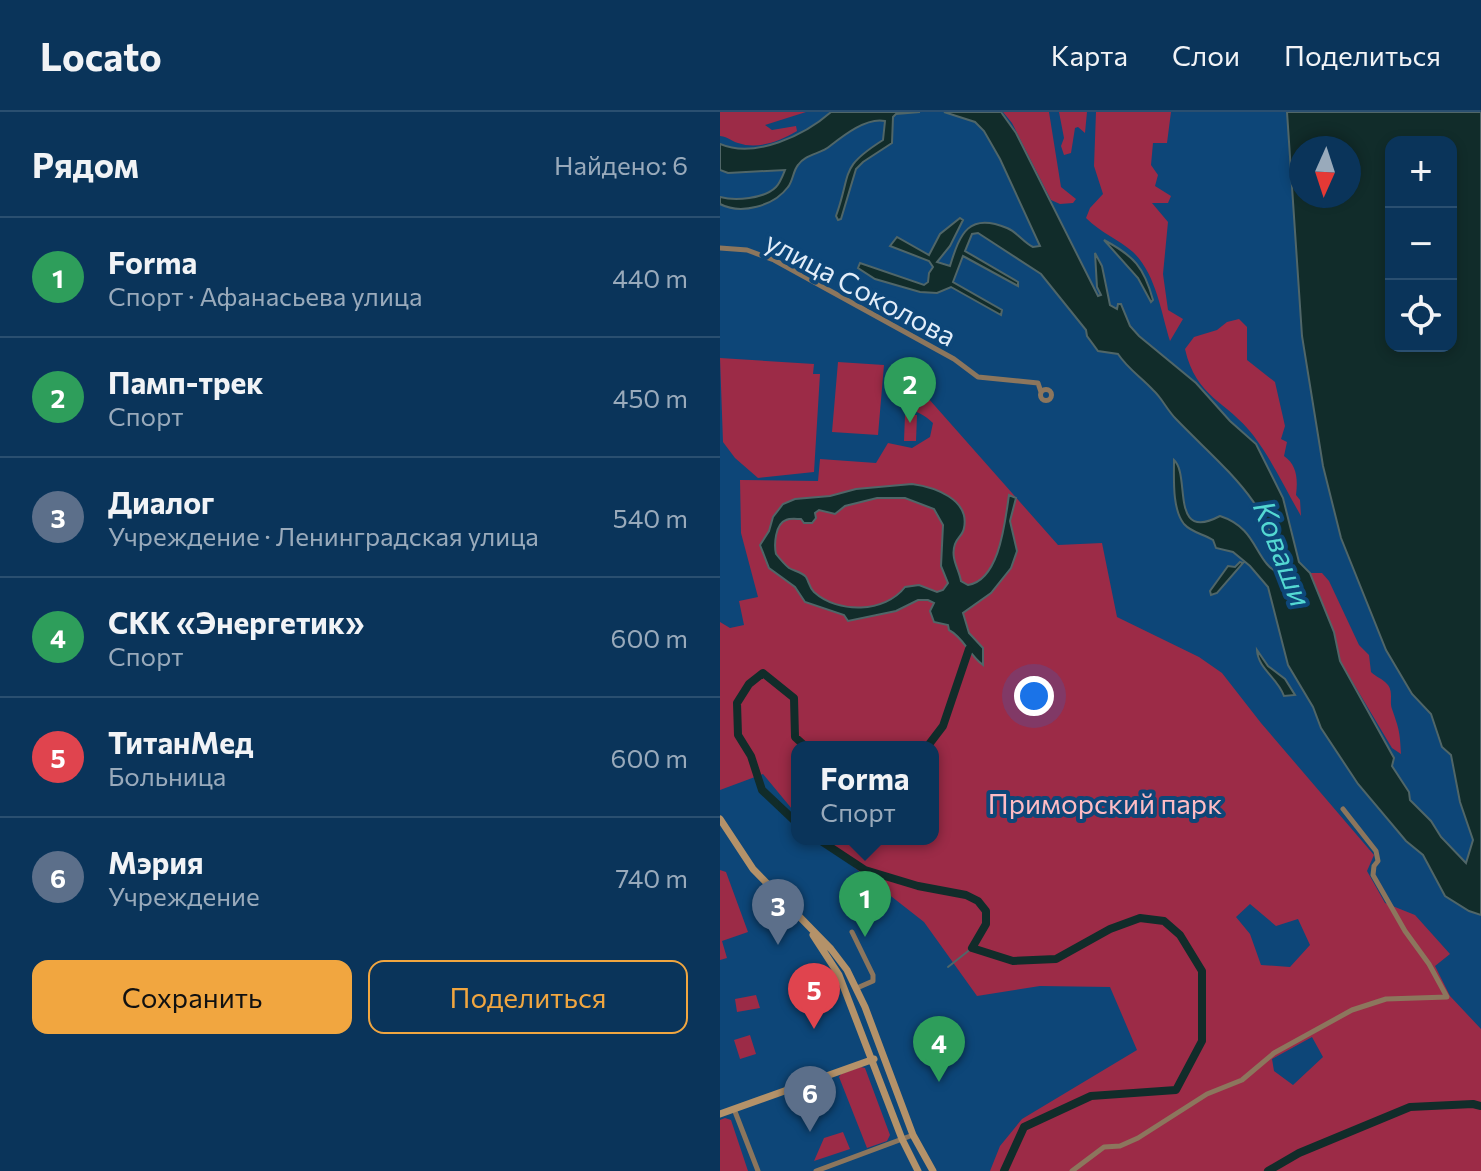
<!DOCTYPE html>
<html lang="ru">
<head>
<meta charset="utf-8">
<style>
	:root { --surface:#0a345a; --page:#133c60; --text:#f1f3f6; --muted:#9ab; --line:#2a4f70; --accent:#f1a640 }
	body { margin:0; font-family:Commissioner,sans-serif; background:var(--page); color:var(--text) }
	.controls { position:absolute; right:24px; top:24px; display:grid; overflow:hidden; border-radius:16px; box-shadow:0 4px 12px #0003 }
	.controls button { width:72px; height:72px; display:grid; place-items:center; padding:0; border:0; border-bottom:2px solid var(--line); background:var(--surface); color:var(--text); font:40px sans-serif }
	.compass { position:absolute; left:569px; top:24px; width:72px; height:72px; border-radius:50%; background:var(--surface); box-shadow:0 4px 12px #0003; rotate:183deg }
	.you { position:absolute; left:314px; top:584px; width:28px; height:28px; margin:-20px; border:6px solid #fff; border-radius:50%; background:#1a73e8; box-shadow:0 0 0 12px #1a73e833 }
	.badge { display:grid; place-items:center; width:52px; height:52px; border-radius:50%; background:var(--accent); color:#fff; font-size:26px; font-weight:700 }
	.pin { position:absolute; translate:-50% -66px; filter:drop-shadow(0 2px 4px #0008) }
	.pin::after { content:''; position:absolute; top:42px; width:28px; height:24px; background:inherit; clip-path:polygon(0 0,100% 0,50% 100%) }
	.popup { position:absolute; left:71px; top:629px; width:148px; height:104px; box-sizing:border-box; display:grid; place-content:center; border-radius:16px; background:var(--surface); filter:drop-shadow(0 2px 6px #0005); font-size:26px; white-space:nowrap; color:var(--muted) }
	.popup b { font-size:30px; color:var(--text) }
	.popup::after { content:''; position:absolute; left:50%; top:100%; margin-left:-16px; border:16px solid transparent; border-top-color:var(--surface) }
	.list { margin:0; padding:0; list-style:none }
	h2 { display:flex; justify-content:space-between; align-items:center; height:104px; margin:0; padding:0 32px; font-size:34px }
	h2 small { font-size:26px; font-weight:400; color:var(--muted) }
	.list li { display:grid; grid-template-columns:52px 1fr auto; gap:24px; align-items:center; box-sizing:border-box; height:120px; padding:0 32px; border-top:2px solid var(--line) }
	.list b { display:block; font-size:30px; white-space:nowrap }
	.list p { margin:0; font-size:26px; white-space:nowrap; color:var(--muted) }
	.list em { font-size:26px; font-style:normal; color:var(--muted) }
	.actions { display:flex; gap:16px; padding:24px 32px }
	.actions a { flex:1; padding:18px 0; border:2px solid var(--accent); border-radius:16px; text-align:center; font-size:28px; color:var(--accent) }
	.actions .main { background:var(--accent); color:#111 }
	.icon { flex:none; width:44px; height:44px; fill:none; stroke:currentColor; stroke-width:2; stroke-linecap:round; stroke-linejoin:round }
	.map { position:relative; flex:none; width:761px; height:1059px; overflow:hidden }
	header { display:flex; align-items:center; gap:48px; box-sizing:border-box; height:112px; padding:0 40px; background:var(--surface); border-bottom:2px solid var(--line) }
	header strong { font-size:38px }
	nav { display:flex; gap:44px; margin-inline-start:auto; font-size:28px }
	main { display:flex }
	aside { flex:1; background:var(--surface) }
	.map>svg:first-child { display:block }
</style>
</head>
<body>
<header>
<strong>Locato</strong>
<nav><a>Карта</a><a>Слои</a><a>Поделиться</a></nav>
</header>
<main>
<aside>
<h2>Рядом<small>Найдено: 6</small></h2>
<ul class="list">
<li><span class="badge" style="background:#2e9e5b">1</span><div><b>Forma</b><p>Спорт · Афанасьева улица</p></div><em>440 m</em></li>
<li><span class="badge" style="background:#2e9e5b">2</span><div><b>Памп-трек</b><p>Спорт</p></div><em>450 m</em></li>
<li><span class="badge" style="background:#5c6f8a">3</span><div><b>Диалог</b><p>Учреждение · Ленинградская улица</p></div><em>540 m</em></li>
<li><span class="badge" style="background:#2e9e5b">4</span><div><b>СКК «Энергетик»</b><p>Спорт</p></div><em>600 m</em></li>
<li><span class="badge" style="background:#e0444e">5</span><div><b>ТитанМед</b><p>Больница</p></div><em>600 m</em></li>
<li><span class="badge" style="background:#5c6f8a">6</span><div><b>Мэрия</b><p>Учреждение</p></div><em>740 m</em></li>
</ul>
<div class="actions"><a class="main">Сохранить</a><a>Поделиться</a></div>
</aside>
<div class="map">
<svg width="761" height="1059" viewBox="0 0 761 1059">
	<rect width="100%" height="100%" fill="#0d4678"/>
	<path fill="#9c2b47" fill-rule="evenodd" d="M0 0H86L45 13 52 18 76 14 77 19C60 29 38 38 18 31 11 29 9 25 0 24Z
		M283 0H329L341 75 356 87 353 91 340 92 331 88 292 11Z
		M339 0H367L365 21 358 15 355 16 351 41 344 43 341 34 344 26Z
		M376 0H451L447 31H433L431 53 438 63 435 74 451 84 448 91H432L448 110 443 162 448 198 463 207 450 229C441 200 436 162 413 140 398 127 381 121 366 106L370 96 383 82 374 54Z
		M519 207 527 215V248L555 270 565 314 561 327 567 330 564 344C577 353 578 367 576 383L580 388 581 404C566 378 552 348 533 323 507 289 476 286 465 237L474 225 497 218 507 210Z
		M0 246 94 252 93 262H100L94 360 38 366 15 346 3 330Z
		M118 250 164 253 158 323 112 320Z
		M177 251 338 433 382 431 397 505 479 545 502 561 541 611 654 743 647 759 665 791 695 803 730 842 715 854 730 884 761 917V1059H270L280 1034 302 1007 417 938 390 875 320 874 257 884 204 810 98 727H213V635H77V703L43 662 0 678V510L10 516 24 513 19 489 38 485 21 421 20 368 98 369 100 347 156 351 168 331 192 336 210 325 213 311C200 298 189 300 176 287ZM530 792 556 814 578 807 590 833 570 855 541 853 530 822 516 805ZM592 925 603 945 573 973 554 959 552 947Z
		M185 303H197L196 329H184Z
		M590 461H602L609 469 639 533 649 543 651 560C656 565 663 567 667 572 674 579 669 590 672 597 679 617 680 620 681 642L672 636 620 549 614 520Z
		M0 758 6 760 28 820 2 829 7 846 0 848Z
		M36 883 40 896 17 900 15 887Z
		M30 923 36 942 20 947 14 928Z
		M141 955 145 956 170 1023 167 1029 147 1036 119 965 121 962Z
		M107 973 113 991 94 997 72 985Z
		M5 1006 11 1008 28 1059H0V1008Z
		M123 1020 130 1037 94 1049 104 1026Z"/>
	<path fill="#112c2a" stroke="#506668" stroke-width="2" fill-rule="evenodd" d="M111 0H200L176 2 173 5 172 31 143 50 136 57 121 107 118 108 116 104C132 59 119 56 163 28L165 9C147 5 124 23 110 34 101 42 85 42 78 53 73 59 73 69 68 75 54 94 21 103 0 92V85C15 89 44 87 56 75 60 71 63 63 65 58L8 61 0 58V32C35 47 85 23 111 0Z
		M224 0H281L296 21 378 184 381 183 377 175 375 141 382 154 390 193 397 197 398 192H401L410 214 419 224 476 271 510 309 536 332 563 386 579 450 590 461 614 520 620 549 674 646 672 654 689 680 690 688 711 709 721 725 746 751 753 728 740 690 731 643 722 635 711 602 692 582 666 538 621 426 603 354 582 224 567 0H761V803L749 799 725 784 703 743 686 729 638 672 601 616 593 595 568 553 548 475 530 454 513 440 496 436 493 428C484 422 472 421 464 412 452 397 454 367 454 348 471 363 449 431 500 404 540 417 533 451 562 463 553 391 503 356 456 307 447 298 442 286 433 278 421 265 408 257 398 242L378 239 367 224 366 218 321 162 258 121 252 122 245 139 298 170V174L243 144 233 170 282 198 281 203 231 175 217 181 200 180 155 167 138 156 140 151 204 173 208 170 209 161 213 155 209 149 170 134 177 125 209 143 220 122 240 106 243 108 230 134 217 150 230 154C240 121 249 100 287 116 297 120 303 130 313 135L320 134 280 47 264 19 255 10ZM671 30H731V234H671ZM581 36H629V84H581Z
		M384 128C414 144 424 155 433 188L431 190 418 166Z
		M192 372C214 375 250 387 244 416 243 423 237 426 235 432 230 446 239 457 241 469L248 473C280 468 285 409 289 383L296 386 290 409 297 439 291 456 271 481 243 501 249 521 263 536V553C249 543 244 526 229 518L228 513 214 510 210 499 214 491 208 488H198L176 499 128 509 124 503 85 490 75 475 49 456 40 433 49 419 53 405 63 392 75 387 110 384 136 377ZM157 386H185L214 397 223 413 221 454 228 471 223 478 217 480 199 473 185 475C165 501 118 502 94 480 89 475 89 470 86 465 82 460 74 459 69 456 64 452 60 447 56 442 54 433 55 412 66 408 70 406 76 407 81 407L84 411H92L96 406 95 401 99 398 115 402 125 394Z
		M520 450 523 451 497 481 491 483 490 479 508 454 515 455Z
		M537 538 548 554 565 567 575 583 564 584C558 566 538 557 537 538Z"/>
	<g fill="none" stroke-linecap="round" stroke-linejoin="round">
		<path stroke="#506668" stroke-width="2" d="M228 855 252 836"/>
		<path stroke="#112c2a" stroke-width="8" d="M139 635 148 633 165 635
			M207 635 223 614 249 537
			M77 711 42 678 31 644 18 623 17 591 29 572 43 561 74 586 75 625 86 635
			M98 727 145 758 198 774 246 783 258 789 266 799V812L252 836 293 849 336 847 390 817 420 806 444 809 460 823 482 859V929L456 978 371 984 304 1015 284 1059
			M548 1059 579 1041 690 995 753 992 761 994"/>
		<path stroke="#8c765d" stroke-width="5" d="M0 136 27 138 54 148 234 247 258 265 318 271 321 280
			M320.5 283a5.5 5.5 0 1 1 11 0a5.5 5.5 0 1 1-11 0Z
			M132 820 153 863V869L137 876
			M14 997 38 1059
			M96 1059 193 1023
			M352 1059 384 1035 400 1034 418 1026 487 982 522 968 554 941 632 898 666 887 727 885 709 852 685 819 653 763 654 754 658 749 656 739 623 697"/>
		<path stroke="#b49269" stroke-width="7" d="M0 707 33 757 111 837 127 858 145 895 193 1023 213 1059
			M93 823 119 863 182 1027 198 1059
			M0 1002 154 947"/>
	</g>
	<g text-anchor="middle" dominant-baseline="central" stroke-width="8" stroke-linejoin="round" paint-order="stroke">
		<g font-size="28" fill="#e2edf9" stroke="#0d4678">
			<text transform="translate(141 176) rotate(28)">улица Соколова</text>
		</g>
		<g font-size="28" fill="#febcc4" stroke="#0d4678">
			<text x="385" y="691">Приморский парк</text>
		</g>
		<g font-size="30" font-style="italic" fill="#54d8d2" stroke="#0d4678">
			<text transform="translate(564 441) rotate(69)">Коваши</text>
		</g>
	</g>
</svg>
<div class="controls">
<button>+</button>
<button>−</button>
<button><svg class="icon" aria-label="locate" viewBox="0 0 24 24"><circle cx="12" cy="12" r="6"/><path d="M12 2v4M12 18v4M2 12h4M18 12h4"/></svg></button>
</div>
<svg class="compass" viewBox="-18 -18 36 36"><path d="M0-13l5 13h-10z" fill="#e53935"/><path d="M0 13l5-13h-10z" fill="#9ab"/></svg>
<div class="you"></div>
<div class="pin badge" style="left:145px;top:825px;background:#2e9e5b">1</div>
<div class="popup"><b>Forma</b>Спорт</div>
<div class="pin badge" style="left:190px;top:311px;background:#2e9e5b">2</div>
<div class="pin badge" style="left:58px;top:833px;background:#5c6f8a">3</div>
<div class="pin badge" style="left:219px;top:970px;background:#2e9e5b">4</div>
<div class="pin badge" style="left:94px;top:917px;background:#e0444e">5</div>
<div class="pin badge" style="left:90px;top:1020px;background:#5c6f8a">6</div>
</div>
</main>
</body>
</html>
